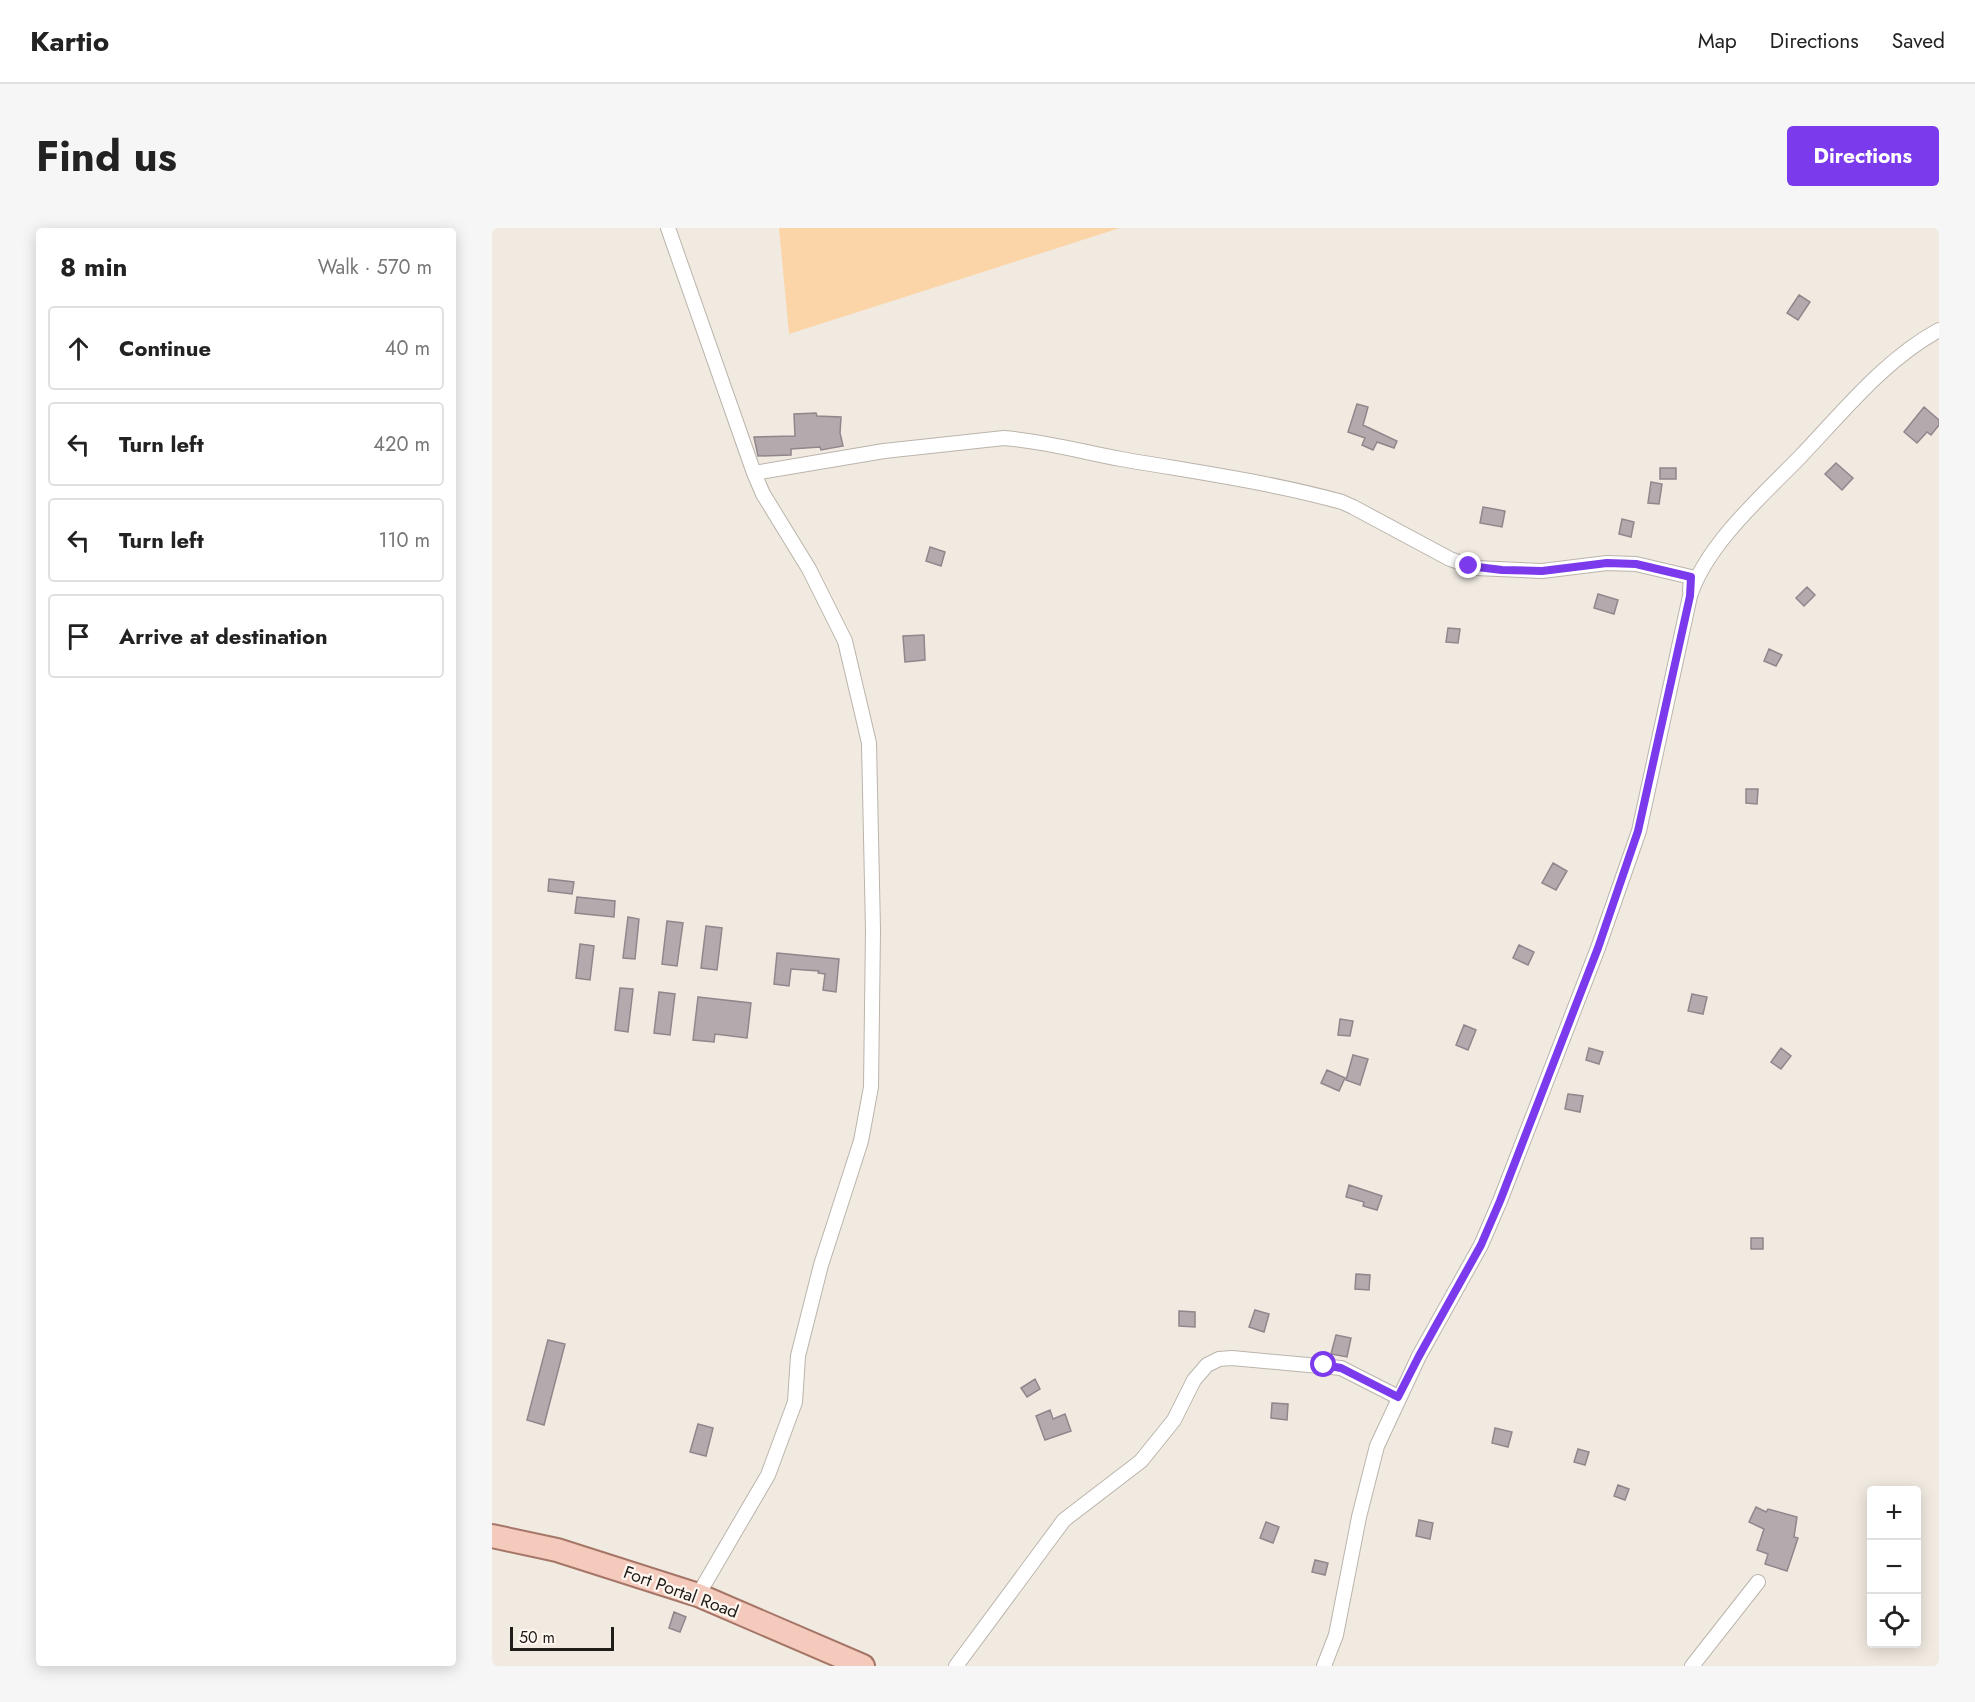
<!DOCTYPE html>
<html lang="en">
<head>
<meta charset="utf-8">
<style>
	:root { --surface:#fff; --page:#f6f6f6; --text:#222; --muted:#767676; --line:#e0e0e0; --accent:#7c3aed }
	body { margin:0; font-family:Jost,sans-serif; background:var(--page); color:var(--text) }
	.controls { position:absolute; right:18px; bottom:18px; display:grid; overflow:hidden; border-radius:6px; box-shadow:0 3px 15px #0003 }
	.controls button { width:54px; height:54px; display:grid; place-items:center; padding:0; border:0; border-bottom:2px solid var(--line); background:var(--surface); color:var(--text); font:30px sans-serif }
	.scale { position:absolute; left:18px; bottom:15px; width:104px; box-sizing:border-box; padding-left:6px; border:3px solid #1f1c19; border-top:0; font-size:16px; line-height:21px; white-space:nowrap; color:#1f1c19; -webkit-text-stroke:4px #fff7ef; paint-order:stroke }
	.stop { position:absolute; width:18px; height:18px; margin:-14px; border:4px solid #7c3aed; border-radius:50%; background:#fff }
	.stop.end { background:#7c3aed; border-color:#fff; box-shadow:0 2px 6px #0008 }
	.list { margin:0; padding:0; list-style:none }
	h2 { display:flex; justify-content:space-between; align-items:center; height:78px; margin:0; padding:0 24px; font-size:26px }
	h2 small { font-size:20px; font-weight:400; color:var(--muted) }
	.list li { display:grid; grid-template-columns:39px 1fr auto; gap:18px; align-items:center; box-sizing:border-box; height:84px; margin:0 12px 12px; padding:0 12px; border:2px solid var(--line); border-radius:6px }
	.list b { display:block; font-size:22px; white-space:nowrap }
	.list em { font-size:20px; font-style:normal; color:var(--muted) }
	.icon { flex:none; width:33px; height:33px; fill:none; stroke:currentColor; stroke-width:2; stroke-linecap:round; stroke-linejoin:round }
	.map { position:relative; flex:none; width:1447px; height:1438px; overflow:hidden; border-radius:6px }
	header { display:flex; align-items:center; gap:36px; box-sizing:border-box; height:84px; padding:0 30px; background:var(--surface); border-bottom:2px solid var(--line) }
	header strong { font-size:28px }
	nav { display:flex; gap:33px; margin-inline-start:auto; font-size:21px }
	.intro { display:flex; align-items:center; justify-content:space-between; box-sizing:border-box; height:144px; padding:0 36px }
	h1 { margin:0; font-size:42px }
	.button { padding:15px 27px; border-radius:6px; background:var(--accent); color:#fff; font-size:21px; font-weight:700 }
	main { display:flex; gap:36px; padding:0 36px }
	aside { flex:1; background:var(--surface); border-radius:6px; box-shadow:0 3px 15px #0003 }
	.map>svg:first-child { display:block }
</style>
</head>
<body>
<header>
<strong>Kartio</strong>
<nav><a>Map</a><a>Directions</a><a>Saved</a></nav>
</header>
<div class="intro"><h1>Find us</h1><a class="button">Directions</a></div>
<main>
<aside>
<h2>8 min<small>Walk · 570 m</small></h2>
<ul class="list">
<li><svg class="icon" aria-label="ahead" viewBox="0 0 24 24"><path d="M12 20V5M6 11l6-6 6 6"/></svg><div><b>Continue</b></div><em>40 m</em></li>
<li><svg class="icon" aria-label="left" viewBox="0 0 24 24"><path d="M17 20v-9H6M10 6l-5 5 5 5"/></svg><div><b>Turn left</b></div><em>420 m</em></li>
<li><svg class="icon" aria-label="left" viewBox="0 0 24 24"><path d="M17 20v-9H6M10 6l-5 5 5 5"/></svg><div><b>Turn left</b></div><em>110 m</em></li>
<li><svg class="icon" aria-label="arrive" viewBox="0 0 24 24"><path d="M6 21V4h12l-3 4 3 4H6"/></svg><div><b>Arrive at destination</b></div></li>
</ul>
</aside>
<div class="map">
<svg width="1447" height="1438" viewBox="0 0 1447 1438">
	<rect width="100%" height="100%" fill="#f1eae1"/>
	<path fill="#fbd5a8" d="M287 0H628L297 106Z"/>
	<path fill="#b4aaae" stroke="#90868b" stroke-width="1.5" d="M1307 67 1318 74 1306 92 1295 85Z
		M865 176 876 179 871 197 905 213 902 220 885 214 881 222 870 217 873 210 856 204Z
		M1432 179 1447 192V197L1439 207 1435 204 1425 215 1412 204Z
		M324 185 325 188 349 189 348 205 351 218 329 222 328 219 299 221V227L266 228 262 209 303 208 302 186Z
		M1344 235 1361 250 1350 262 1333 246Z
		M1168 240H1184V251H1168Z
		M1159 254 1170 256 1167 276 1156 275Z
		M991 279 1013 283 1010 299 988 295Z
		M1130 291 1142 294 1139 309 1127 306Z
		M438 319 453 324 449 338 434 333Z
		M1315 359 1323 367 1312 378 1304 370Z
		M1106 366 1126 372 1122 386 1102 380Z
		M956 400 968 401 966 415 954 414Z
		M432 407 433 432 413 434 411 408Z
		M1277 421 1290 427 1284 438 1272 433Z
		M1254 561H1266L1265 576 1254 575Z
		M1061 635 1075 643 1064 662 1050 655Z
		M57 651 82 654 80 666 56 663Z
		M85 669 123 673 122 689 83 685Z
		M136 689 147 691 143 731 131 730Z
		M175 693 191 695 185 738 170 736Z
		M214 698 230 700 225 742 209 740Z
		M88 716 102 718 98 752 84 750Z
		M1027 717 1042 724 1036 737 1021 730Z
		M285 725 347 731 344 764 331 762 333 746 326 745 327 743 299 741 297 758 282 756Z
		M128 760 141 761 136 804 123 802Z
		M167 764 183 766 178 807 162 805Z
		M1200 766 1215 769 1211 786 1196 783Z
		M206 769 259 775 255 810 223 806 222 814 201 812Z
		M848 791 861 793 858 808 846 807Z
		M972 797 984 802 976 822 964 817Z
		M1097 820 1111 824 1107 836 1094 832Z
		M1289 820 1299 828 1289 841 1279 834Z
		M861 827 876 831 868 857 854 852Z
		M835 842 853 850 847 863 829 855Z
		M1076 866 1091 868 1088 884 1073 881Z
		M857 957 890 968 885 982 871 978 872 974 854 969Z
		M1259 1010H1271V1021H1259Z
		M864 1046 878 1047 877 1062 863 1061Z
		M763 1082 777 1086 772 1104 757 1099Z
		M687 1083 703 1084V1099L687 1098Z
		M844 1107 859 1110 855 1129 839 1126Z
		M56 1112 73 1116 52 1197 35 1192Z
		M543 1151 548 1161 535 1169 529 1160Z
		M780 1175 796 1176 795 1192 779 1190Z
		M558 1182 561 1191 573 1186 579 1203 553 1212 544 1188Z
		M206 1196 221 1200 214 1228 198 1224Z
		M1003 1200 1020 1204 1016 1219 1000 1215Z
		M1086 1221 1097 1224 1093 1237 1082 1234Z
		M1126 1257 1137 1261 1133 1272 1122 1268Z
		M1264 1279 1274 1284 1276 1281 1305 1289 1302 1309 1306 1310 1295 1343 1273 1336 1276 1326 1265 1322 1272 1301 1257 1294Z
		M927 1292 941 1295 938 1311 924 1308Z
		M774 1294 787 1299 781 1315 768 1310Z
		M823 1332 836 1335 833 1347 820 1344Z
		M182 1384 194 1389 188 1404 177 1400Z"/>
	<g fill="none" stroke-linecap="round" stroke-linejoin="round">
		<defs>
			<path id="minor" d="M176 0 262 245 271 266 317 341 353 413 377 515 381 702 379 859 369 913 329 1037 306 1128 303 1174 276 1247 206 1367
				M262 245 392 223 512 210C552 213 591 224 629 231 703 244 778 254 850 274L861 279 958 331 984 340 1050 343 1115 335 1144 336 1199 349 1198 363
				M464 1438 572 1292 649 1233 682 1192 702 1152 715 1137 727 1131 740 1130 849 1140 906 1169
				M832 1438 844 1407 867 1289 885 1218 927 1128 989 1017 1008 973 1106 720 1147 603 1198 368C1214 317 1271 267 1308 229 1351 184 1392 132 1447 102
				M1200 1438 1266 1354"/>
			<path id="primary" d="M0 1308 65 1322 206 1367 371 1438"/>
		</defs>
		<use href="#minor" stroke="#bbb4ac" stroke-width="16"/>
		<use href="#primary" stroke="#a57667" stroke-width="26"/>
		<use href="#minor" stroke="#fff" stroke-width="14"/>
		<use href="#primary" stroke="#f4cabd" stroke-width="22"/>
	</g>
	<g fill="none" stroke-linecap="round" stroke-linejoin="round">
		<path stroke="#7c3aed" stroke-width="8" d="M832 1137 849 1140 906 1169 927 1128 989 1017 1008 973 1106 720 1146 603 1198 368 1199 349 1144 336 1115 335 1050 343 1010 342 977 338"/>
	</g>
	<g text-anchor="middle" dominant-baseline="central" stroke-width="4.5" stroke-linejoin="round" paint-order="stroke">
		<g font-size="18" fill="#1f1c19" stroke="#fff7ef">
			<text transform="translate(189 1364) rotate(20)">Fort Portal Road</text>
		</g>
	</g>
</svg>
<div class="controls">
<button>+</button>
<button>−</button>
<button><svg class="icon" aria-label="locate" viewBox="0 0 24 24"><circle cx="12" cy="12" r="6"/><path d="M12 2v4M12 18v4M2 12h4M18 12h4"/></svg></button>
</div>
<div class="scale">50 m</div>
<div class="stop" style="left:832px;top:1137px"></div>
<div class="stop end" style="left:977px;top:338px"></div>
</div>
</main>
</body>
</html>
